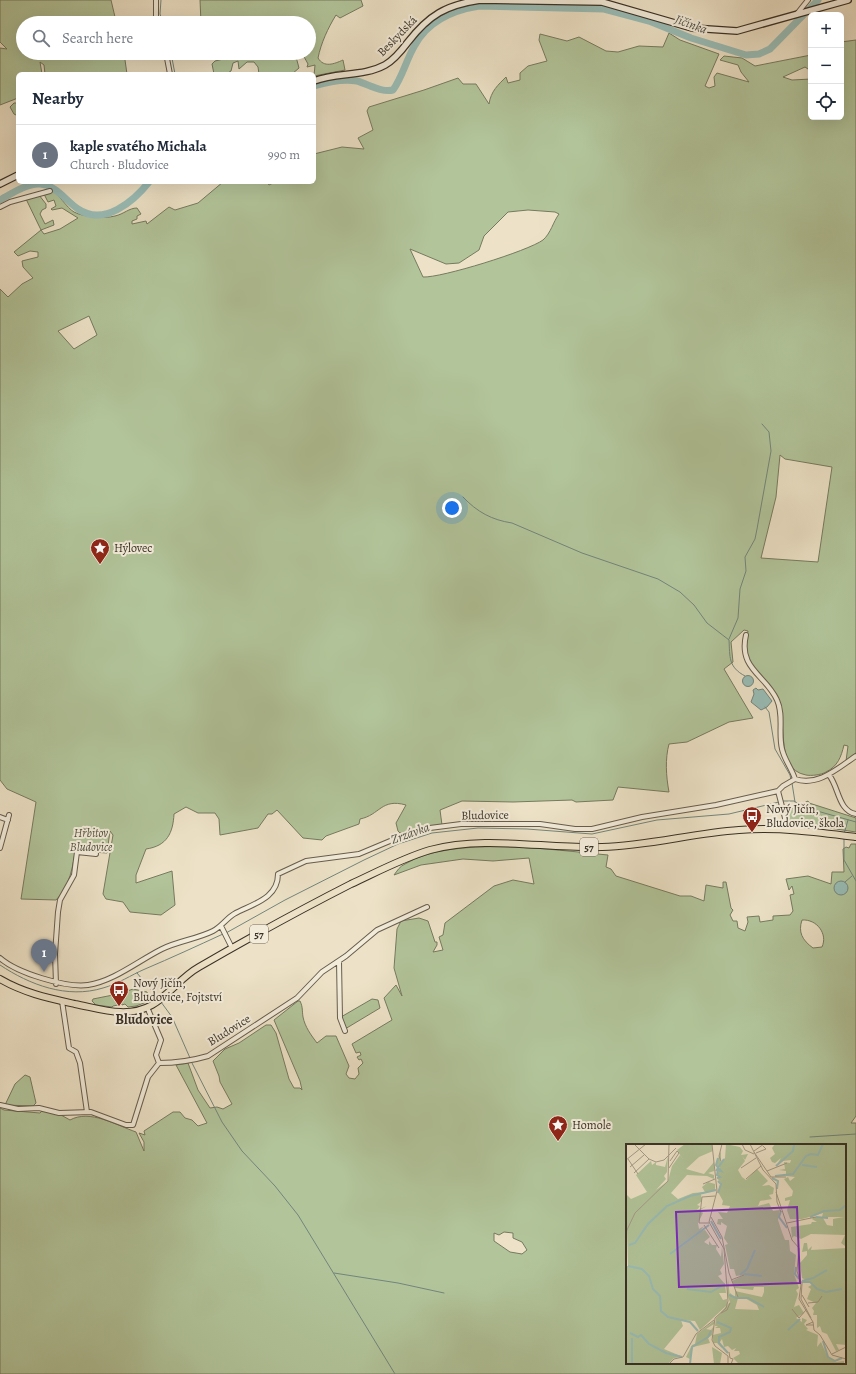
<!DOCTYPE html>
<html lang="en">
<head>
<meta charset="utf-8">
<style>
	:root { --surface:#fff; --page:#f2f2f3; --text:#1f2937; --muted:#747a83; --line:#e0e1e3; --accent:#1a73e8 }
	body { margin:0; font-family:Alegreya,serif; background:var(--page); color:var(--text) }
	.controls { position:absolute; right:12px; top:12px; display:grid; overflow:hidden; border-radius:6px; box-shadow:0 4px 16px #0002 }
	.controls button { width:36px; height:36px; display:grid; place-items:center; padding:0; border:0; border-bottom:1px solid var(--line); background:var(--surface); color:var(--text); font:20px sans-serif }
	.you { position:absolute; left:452px; top:508px; width:14px; height:14px; margin:-10px; border:3px solid #fff; border-radius:50%; background:#1a73e8; box-shadow:0 0 0 6px #1a73e833 }
	.badge { display:grid; place-items:center; width:26px; height:26px; border-radius:50%; background:var(--accent); color:#fff; font-size:13px; font-weight:700 }
	.pin { position:absolute; translate:-50% -33px; filter:drop-shadow(0 1px 2px #0008) }
	.pin::after { content:''; position:absolute; top:21px; width:14px; height:12px; background:inherit; clip-path:polygon(0 0,100% 0,50% 100%) }
	.list { margin:0; padding:0; list-style:none }
	h2 { display:flex; justify-content:space-between; align-items:center; height:52px; margin:0; padding:0 16px; font-size:17px }
	h2 small { font-size:13px; font-weight:400; color:var(--muted) }
	.list li { display:grid; grid-template-columns:26px 1fr auto; gap:12px; align-items:center; box-sizing:border-box; height:60px; padding:0 16px; border-top:1px solid var(--line) }
	.list b { display:block; font-size:15px; white-space:nowrap }
	.list p { margin:0; font-size:13px; white-space:nowrap; color:var(--muted) }
	.list em { font-size:13px; font-style:normal; color:var(--muted) }
	.icon { flex:none; width:22px; height:22px; fill:none; stroke:currentColor; stroke-width:2; stroke-linecap:round; stroke-linejoin:round }
	.map { position:relative; flex:none; width:856px; height:1374px; overflow:hidden }
	.search { position:absolute; background:var(--surface); box-shadow:0 4px 16px #0002; left:16px; top:16px; width:300px; height:44px; display:flex; align-items:center; gap:10px; box-sizing:border-box; padding:0 14px; border-radius:22px; color:var(--muted); font-size:15px }
	.panel { position:absolute; background:var(--surface); box-shadow:0 4px 16px #0002; left:16px; top:72px; width:300px; height:112px; border-radius:6px }
	.map>svg:first-child { display:block }
</style>
</head>
<body>
<div class="map">
<svg width="856" height="1374" viewBox="0 0 856 1374">
	<rect width="100%" height="100%" fill="#ede2c7"/>
	<filter id="stains"><feTurbulence type="fractalNoise" baseFrequency=".005" numOctaves="4"/><feColorMatrix values="0 0 0 0 .2 0 0 0 0 .09 0 0 0 0 .02 0 0 0 .5 -.17"/></filter>
	<radialGradient id="worn" r=".72"><stop offset=".6" stop-color="#630" stop-opacity="0"/><stop offset="1" stop-color="#630" stop-opacity=".3"/></radialGradient>
	<path fill="#b2c49a" stroke="#767a60" fill-rule="evenodd" d="M0 0H111L115 17 119 23H23V53H124L127 74H45L44 65 40 62 42 74H18V98L0 105V48L7 49 0 42Z
		M200 0H361L363 6 340 18 336 15C328 28 321 43 318 58 324 68 334 64 343 60L345 70 314 76 315 65 307 67 308 64 302 53H309V23H201Z
		M669 33 680 40 719 54 705 86 709 88 715 86 714 77 717 73 749 82 741 72 738 65 720 60 724 56 742 58 755 66 811 55V71L805 67 783 77 792 80 811 79V117H841V42L856 40V753L846 761 848 746 844 745C841 757 838 766 826 772 821 775 811 776 806 775 772 769 790 715 776 694 760 670 740 666 748 631L744 630 731 642 733 662 724 669 753 718 729 722 687 742 669 744C665 759 666 776 669 792L618 787 613 800 576 802 572 800 513 802 462 801 440 810 442 825 400 833 398 831 396 823 406 805C381 798 380 815 360 819L359 824 326 836 322 840 303 838 277 810 272 814H268L258 828 220 835 219 819 215 813H198L186 807 174 814C173 833 167 846 146 849L136 875V883L172 871 175 905 161 915 130 912 123 902 106 899 103 894 113 835 110 831 107 853 78 851V845L76 847C73 865 70 887 56 900L21 899 36 802 7 789 0 780V289L8 297 22 284 33 278 23 267 22 261 38 257V252L30 251 18 256 14 252 41 230 26 199 39 195 46 204V208L42 210 40 214 45 224 53 220 54 225 41 230 44 234 60 229 78 218 62 208 52 210 51 209 56 206 54 200 48 202 44 194 52 191C57 192 67 208 74 212 83 217 104 219 115 216 124 214 129 208 137 208L141 214 137 216V219L132 221V224L146 221 147 224 169 207 175 210 198 203 223 182H267L269 185 275 182H314V154L342 147 364 149 358 138 373 130 367 111 369 107 424 90 458 78 463 84H476L489 104C491 91 498 85 506 77L508 83 520 80V73L528 66 547 61 539 40 540 34 567 41 579 37 606 51 618 52 639 46 663 47ZM528 210 555 212 559 214C553 222 551 233 543 240 528 251 441 278 423 277L410 249 446 264 459 263 479 250 484 236 508 212ZM89 316 97 335 74 349 58 331ZM780 455 785 459 832 467 818 562 761 558 776 497Z
		M236 53H239L241 58 248 56V53H295L299 68 292 74H259L258 67 254 62H247L239 69 238 61 233 63 231 71 226 74H214L212 64 215 61 236 56Z
		M14 103H18V116L14 114 10 107Z
		M808 801 809 803 856 818V832L789 822 785 812Z
		M851 844H856V1116L851 1123H856V1374H0V1108L4 1110 40 1113 43 1110 61 1115 70 1120C90 1109 116 1125 136 1132L144 1151V1142L139 1133 145 1135 144 1131 173 1112H180L185 1118 192 1120 198 1126 207 1123 176 1065 188 1063 198 1090 210 1108 217 1107 223 1109 232 1104 220 1082 219 1076 213 1061 225 1049 239 1043 266 1025H271L276 1033 289 1079 294 1088H300L302 1090 300 1081 274 1020 298 1001H300C303 1007 302 1011 303 1017 305 1027 311 1035 317 1043L326 1036H336L349 1066 346 1074 349 1078 355 1079 359 1074 358 1068 363 1063 361 1059 359 1060 357 1057 361 1055 360 1052 356 1053 352 1044 392 1020 384 998 396 985 402 996 394 968 397 929 401 921 419 918 428 921 435 942H437V945L433 952 443 950 439 937 443 935 445 923 494 886 513 880 534 884 529 858 493 861 463 859 421 865 394 875C397 871 400 866 405 864 453 835 553 850 608 855L606 867 611 869 616 876 680 896H691L704 901 706 885 723 888V882H726L731 908 733 910 730 915 733 921H737L738 928 745 931 748 922 747 917 759 916 760 922 773 920V916L790 915 793 911 790 895 794 894 792 886 789 890 786 879 808 876 831 884 832 872H844L843 849 846 847 849 848ZM802 920C817 919 828 934 822 947L813 948C802 940 798 932 802 920ZM627 1145H845V1363H627ZM504 1232 513 1233V1238L522 1242 527 1250 522 1254 510 1252 494 1241V1233L499 1235Z
		M133 989 147 992 152 1000 136 1006 128 1007 125 1004 122 1005 119 994Z
		M118 994V1005L113 1006 112 1007 96 1005 92 1001 93 999Z
		M372 999 378 1000 380 1008 345 1029 341 1017Z
		M25 1075 30 1077 36 1103 33 1106 5 1105 15 1084Z"/>
	<path fill="#99bdb7" stroke="#73857d" d="M742.5 681a5.5 5.5 0 1 1 11 0a5.5 5.5 0 1 1-11 0Z
		M756 688 758 690 763 689 772 701 767 707 761 710 751 702 754 694 753 690Z
		M834 888a7 7 0 1 1 14 0a7 7 0 1 1-14 0Z"/>
	<g fill="none" stroke-linecap="round" stroke-linejoin="round">
		<path stroke="#73857d" stroke-width="1" d="M161 0 160 14 163 23
			M171 53 175 74
			M463 497C477 512 492 520 512 523L582 553 658 579 680 592 694 605 707 623 729 640C730 657 728 667 745 676
			M729 639 738 618 740 589 746 571 745 557 755 539 757 529 771 451 769 432 762 424
			M765 707 769 712 775 749 790 775 791 780
			M792 783 795 802
			M783 801H794L803 807 856 822
			M844 834 848 820
			M844 839V860L856 881
			M845 882 852 876
			M226 933 285 900 364 860 398 844 432 833 478 828 527 829 592 834 657 820 729 814 779 802
			M0 965C30 985 67 999 103 988 118 984 131 975 145 969 171 958 197 946 223 934
			M137 973 158 998
			M161 1002 172 1017 190 1058
			M192 1063 222 1122 242 1151 275 1186 298 1215 395 1374
			M810 1137 856 1134
			M334 1273 398 1283 444 1293"/>
		<path stroke="#99bdb7" stroke-width="7" d="M314 86C327 82 344 79 357 81 368 84 382 93 393 90 403 76 406 60 415 45 428 21 454 10 479 6L604 9 649 21 691 38 746 55 759 54 770 49 818 0
			M0 200C11 194 27 183 40 184 56 185 66 201 78 209 104 227 134 201 149 182"/>
		<defs>
			<path id="street" d="M156 0V16L158 23
				M796 15 808 0
				M166 53 170 74
				M0 207 10 202 50 191
				M746 635C738 669 766 675 777 700 784 715 778 733 782 749 784 759 792 769 795 779
				M829 775C839 787 838 811 856 814
				M778 791 785 818 784 829
				M0 817 8 820
				M0 848 9 815
				M221 926 232 948
				M0 958C17 973 66 988 88 985 114 981 138 961 162 949 178 941 197 939 213 931 221 927 226 919 234 914 252 904 278 899 278 874L306 861 359 854 402 836 422 829 461 824H540L575 829H592L642 817 716 805 778 791 783 786 795 779C818 787 838 768 856 756
				M339 961 340 1018 345 1031
				M56 984 55 954 58 912 60 900 74 875 77 852 96 854
				M62 1001 69 1048 76 1052 80 1063 87 1112
				M147 1007 161 1040 156 1055 159 1063
				M159 1063C176 1063 191 1061 208 1056L297 998 322 972 346 956 377 930 427 907
				M0 1105 18 1109 39 1108 59 1113 91 1112 126 1125H133L148 1077 159 1063"/>
			<path id="secondary" d="M314 81C337 72 363 77 385 65 394 60 402 50 408 42 429 15 446 5 480 0L602 2 692 28 737 31 848 0
				M0 184 18 175"/>
			<path id="primary" d="M0 979C24 993 48 998 75 1004 101 1009 127 1019 152 1005 169 995 181 977 199 967 249 938 300 910 351 884 377 872 403 858 430 850 486 835 545 849 602 847 648 846 693 833 739 830 779 827 817 832 856 837"/>
		</defs>
		<use href="#street" stroke="#665d4e" stroke-width="6"/>
		<use href="#secondary" stroke="#393126" stroke-width="8"/>
		<use href="#primary" stroke="#393126" stroke-width="8"/>
		<use href="#street" stroke="#f3ecdb" stroke-width="4"/>
		<use href="#secondary" stroke="#f3ecdb" stroke-width="5.5"/>
		<use href="#primary" stroke="#ede2c7" stroke-width="6"/>
	</g>
	<defs>
		<symbol id="sight-pin" viewBox="-11 -11 22 30"><path d="M0 17L-7.5 6A9.5 9.5 0 1 1 7.5 6Z" fill="#8f2418" stroke="#f3ecdb"/><path d="M0-6L1.8-2.2L6-1.7L2.9 1.2L3.7 5.4L0 3.3L-3.7 5.4L-2.9 1.2L-6-1.7L-1.8-2.2Z" fill="#fff"/></symbol>
		<symbol id="bus-pin" viewBox="-11 -11 22 30"><path d="M0 17L-7.5 6A9.5 9.5 0 1 1 7.5 6Z" fill="#8f2418" stroke="#f3ecdb"/><path d="M-5-6H5V4H4V6H2V4H-2V6H-4V4H-5ZM-3.5-4V0h7V-4ZM-3.5 1.2v1.5H-2V1.2ZM2 1.2v1.5H3.5V1.2Z" fill="#fff"/></symbol>
	</defs>
	<g fill-rule="evenodd">
		<use href="#sight-pin" x="89" y="537" width="22" height="30"/>
		<use href="#bus-pin" x="741" y="805" width="22" height="30"/>
		<use href="#bus-pin" x="108" y="979" width="22" height="30"/>
		<use href="#sight-pin" x="547" y="1114" width="22" height="30"/>
	</g>
	<g text-anchor="middle" dominant-baseline="central" stroke-width="4" stroke-linejoin="round" paint-order="stroke">
		<g fill="#f3ecdb" stroke="#71695c" stroke-width="1">
			<rect x="580" y="838" width="18" height="18" rx="3"/>
			<rect x="250" y="925" width="18" height="18" rx="3"/>
		</g>
		<g font-size="11" font-weight="bold" fill="#393126">
			<text x="589" y="847">57</text>
			<text x="259" y="934">57</text>
		</g>
		<g font-size="12" fill="#393126" stroke="#f3ecdb">
			<text transform="translate(397 36) rotate(-46)">Beskydská</text>
			<text transform="translate(485 815) rotate(-1)">Bludovice</text>
			<text transform="translate(229 1030) rotate(-32)">Bludovice</text>
		</g>
		<g font-size="12" fill="#393126" stroke="#f3ecdb" text-anchor="start">
			<text x="114" y="548">Hýlovec</text>
			<text x="766" y="809">Nový Jičín,<tspan x="766" dy="14">Bludovice, škola</tspan></text>
			<text x="133" y="983">Nový Jičín,<tspan x="133" dy="14">Bludovice, Fojtství</tspan></text>
			<text x="572" y="1125">Homole</text>
		</g>
		<g font-size="12" font-style="italic" fill="#514e3d" stroke="#f3ecdb">
			<text x="91" y="833">Hřbitov<tspan x="91" dy="14">Bludovice</tspan></text>
		</g>
		<g font-size="13" font-style="italic" fill="#51544a" stroke="#f3ecdb">
			<text transform="translate(691 24) rotate(20)">Jičínka</text>
			<text transform="translate(410 833) rotate(-20)">Zrzávka</text>
		</g>
		<g font-size="14" font-weight="bold" fill="#393126" stroke="#f3ecdb">
			<text x="144" y="1019">Bludovice</text>
		</g>
	</g>
	<g transform="translate(626 1144)">
		<rect width="220" height="220" fill="#ede2c7"/>
		<path d="M59 0H86L87 7 73 13 60 25 78 30 88 18V27L82 29 88 31V35L81 32 61 31 45 49 52 55 67 49 79 48 76 43 82 38 89 40V46L75 50 76 57 71 61 74 62 71 66 81 62 74 66 77 69 72 79 73 85 78 82 74 87 79 86 84 93 78 98 83 101V97L86 101H91L90 105 95 113 96 102 98 120 94 126 96 130 92 132 99 140 100 149H93L97 156 101 155V161L74 186 69 177 55 176 57 182 38 205 57 213 48 214 42 220H0V122H2L0 50 5 55 21 48 10 31 25 17 26 21 30 18V21L39 23 42 12 41 28 38 32 40 35 30 46 42 37 46 22 54 11 58 17 51 6ZM100 0 114 3 117 7 115 11 122 10 119 16 116 12 119 17 112 26 116 33 120 36 131 25 142 37 136 42 143 41 148 44 147 50 143 51 146 55 134 57 132 62 143 59 147 67 154 66 152 76 156 88 159 96H163L164 107 170 111 168 130 173 144 170 146 172 150 168 163 173 161 178 169 170 174 176 178V174L181 176 178 180 182 185 180 186 192 191 191 203 195 198 202 214 210 218 218 217V220H113L107 214 114 210 113 207H108L110 204 106 206 102 202 98 203 96 195 94 198 96 204 91 199H87V191L95 189 94 184H89L92 182H89L90 174 104 158 101 150 102 135 104 154V149L109 153V147L136 153 138 148V143H128L127 146 109 144 106 137 118 131 110 132 108 125H104L99 101 102 100 98 94 101 82 95 78V81L91 80 92 75H97L92 68 101 69 104 62 96 61 97 57 92 48 95 39 91 34 94 33 91 31 94 24 90 20 95 7V18L99 14ZM117 153 131 161 133 166 109 165 112 154ZM149 0H220V99L219 102 215 99 219 91 185 90 175 95 168 92 166 94 165 83 185 80 186 78H191L186 75 188 73 197 74 201 81 207 82V75L218 73H196L197 69 176 75H164L161 66 164 56 159 57V54L166 52 167 47 158 35 162 33 164 37 169 33 160 32V27L153 26 159 25 158 18 164 19 165 16 157 17 151 21 155 14 149 19 146 18 144 14 149 10 146 4ZM178 99H181L182 106 186 102 185 106 220 104V201L210 200 213 206 210 207 201 190 196 188 194 182 191 184V171H187L188 167 186 164 190 159 181 155 185 145 182 143 187 140 176 134 174 119 181 111V107L176 108ZM88 177V180L80 185 85 186 88 182 86 191 82 194 84 199 67 203 63 220 64 215 60 213 66 201 69 200 71 190ZM86 203 96 209 94 220H88Z" fill="#b2c49a" fill-rule="evenodd"/>
		<path fill="none" stroke="#99bdb7" stroke-width="2" d="M176 21 191 23M150 22 167 7 168 1M90 27 98 15M149 32 167 30 180 12 185 10 192 11 197 0M91 34 94 33 91 31 92 26 95 27 90 21 92 14M146 34 152 37 151 45M92 49 95 40 92 37M155 67 153 73 161 84M184 73 198 67 214 66 220 61M190 73 202 74M85 77 95 95M3 101 9 99 22 80 41 62 64 52 90 46M44 110 83 81M2 122 16 125 23 132 27 145 34 152 35 167 42 173 64 178 72 187M170 123 169 130 173 135M118 130 136 132M114 131 121 125 129 106M176 137 187 134 201 126M176 138H184L191 145 200 148 216 145M61 145 85 148 99 140M103 151 110 154H122L138 163M91 178 105 184 104 188 93 193V199L102 209M162 186 174 175M4 189 12 193 15 191 23 200 40 209 56 213M197 197 202 213 209 217 216 214M6 220V194M64 220 66 203 82 193 85 187"/>
		<path fill="none" stroke="#a59b87" stroke-width="1" d="M8 0 23 15 30 18 38 16 50 4M86 0 91 47 83 78 98 105 102 157 100 164 89 174 86 196 89 202 102 212V220M116 0 119 6 128 10M124 0 137 26 150 40 151 58 155 68M128 7 138 0M128 8 145 33H160M130 9 140 5 137 2M2 15 12 30M0 16 20 0M95 17 93 12 96 0M4 23 18 11M43 24 53 9 51 7 44 17M115 24 130 14M141 27 161 19M8 29 23 15M120 35 135 22M77 40 89 35M150 48 166 96 173 104 171 127 175 141 173 155 187 178 188 186 194 191 206 211 220 215M85 73 96 93 103 129 112 153M83 79H73L76 53 89 52M161 79 190 73M78 81 93 104M0 88 9 69 42 37 43 0M173 134 176 139 175 155 185 174M105 136 118 131M176 151 183 163M182 159 192 158 196 152M166 165 173 174 180 166M95 169 101 166 104 159M187 178 180 181H188M103 208 104 214 107 215 105 220M206 210 220 203M43 220 48 215 57 213 70 190 88 176"/>
		<path fill="#7b2cbf" fill-opacity="0.15" stroke="#7b2cbf" stroke-width="2" d="M171 63 174 139 53 143 50 68Z"/>
		<rect width="220" height="220" fill="none" stroke="#393126" stroke-width="2"/>
	</g>
	<rect width="100%" height="100%" filter="url(#stains)"/>
	<rect width="100%" height="100%" fill="url(#worn)"/>
</svg>
<div class="controls">
<button>+</button>
<button>−</button>
<button><svg class="icon" aria-label="locate" viewBox="0 0 24 24"><circle cx="12" cy="12" r="6"/><path d="M12 2v4M12 18v4M2 12h4M18 12h4"/></svg></button>
</div>
<div class="you"></div>
<div class="pin badge" style="left:44px;top:972px;background:#6b7280">1</div>
<div class="search"><svg class="icon" aria-label="search" viewBox="0 0 24 24"><circle cx="10" cy="10" r="6"/><path d="M15 15l6 6"/></svg>Search here</div>
<section class="panel">
<h2>Nearby<small></small></h2>
<ul class="list">
<li><span class="badge" style="background:#6b7280">1</span><div><b>kaple svatého Michala</b><p>Church · Bludovice</p></div><em>990 m</em></li>
</ul>
</section>
</div>
</body>
</html>
